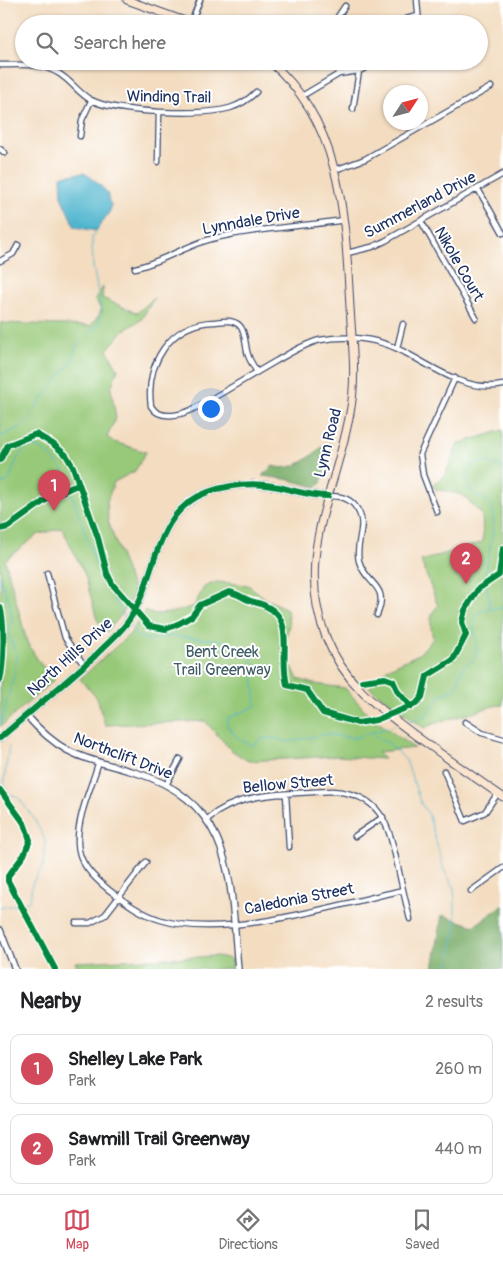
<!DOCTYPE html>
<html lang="en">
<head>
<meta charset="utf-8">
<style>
	:root { --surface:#fff; --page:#f6f6f6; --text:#202124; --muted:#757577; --line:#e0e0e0; --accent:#d1495b }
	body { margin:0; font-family:Pangolin,sans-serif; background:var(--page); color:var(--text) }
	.compass { position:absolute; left:383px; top:85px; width:45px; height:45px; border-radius:50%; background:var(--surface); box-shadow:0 1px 4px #0004; rotate:54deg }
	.you { position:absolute; left:210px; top:408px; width:18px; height:18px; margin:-12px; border:4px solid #fff; border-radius:50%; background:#1a73e8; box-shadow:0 0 0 8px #1a73e833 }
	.badge { display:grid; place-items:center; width:32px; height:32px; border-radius:50%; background:var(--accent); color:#fff; font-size:16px; font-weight:700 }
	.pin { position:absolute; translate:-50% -41px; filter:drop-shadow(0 1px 2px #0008) }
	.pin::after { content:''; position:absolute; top:26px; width:18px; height:15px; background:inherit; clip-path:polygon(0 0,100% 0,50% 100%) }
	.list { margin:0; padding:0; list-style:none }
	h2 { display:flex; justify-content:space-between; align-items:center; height:65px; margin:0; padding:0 20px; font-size:21px }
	h2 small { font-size:16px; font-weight:400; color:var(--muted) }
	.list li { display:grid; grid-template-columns:32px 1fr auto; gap:15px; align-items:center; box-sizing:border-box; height:70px; margin:0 10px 10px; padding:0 10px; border:1px solid var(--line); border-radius:10px }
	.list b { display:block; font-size:19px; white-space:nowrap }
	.list p { margin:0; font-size:16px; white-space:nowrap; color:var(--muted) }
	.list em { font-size:16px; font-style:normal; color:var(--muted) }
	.icon { flex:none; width:28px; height:28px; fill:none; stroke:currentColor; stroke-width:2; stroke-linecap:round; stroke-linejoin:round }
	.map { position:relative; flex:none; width:503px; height:969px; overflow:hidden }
	.search { position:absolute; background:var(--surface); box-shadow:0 1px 4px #0004; left:15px; right:15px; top:15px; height:55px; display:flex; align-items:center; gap:12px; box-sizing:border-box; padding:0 18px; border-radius:28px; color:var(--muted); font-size:19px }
	.sheet { height:225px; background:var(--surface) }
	nav { display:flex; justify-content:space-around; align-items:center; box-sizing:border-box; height:70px; border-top:1px solid var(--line); background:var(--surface); font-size:14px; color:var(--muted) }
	nav a { display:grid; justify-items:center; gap:2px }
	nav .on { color:var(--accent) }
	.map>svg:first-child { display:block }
</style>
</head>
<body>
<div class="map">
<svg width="503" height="969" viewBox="0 0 503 969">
	<rect width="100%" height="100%" fill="#fff"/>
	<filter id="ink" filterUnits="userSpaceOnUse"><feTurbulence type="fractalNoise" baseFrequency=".02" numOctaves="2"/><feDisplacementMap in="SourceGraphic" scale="10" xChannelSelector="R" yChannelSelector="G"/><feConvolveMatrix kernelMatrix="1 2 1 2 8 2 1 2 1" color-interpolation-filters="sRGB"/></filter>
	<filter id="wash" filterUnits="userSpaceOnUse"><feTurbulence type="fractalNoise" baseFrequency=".0096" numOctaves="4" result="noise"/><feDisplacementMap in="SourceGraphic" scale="20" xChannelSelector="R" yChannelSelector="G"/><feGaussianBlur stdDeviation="1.12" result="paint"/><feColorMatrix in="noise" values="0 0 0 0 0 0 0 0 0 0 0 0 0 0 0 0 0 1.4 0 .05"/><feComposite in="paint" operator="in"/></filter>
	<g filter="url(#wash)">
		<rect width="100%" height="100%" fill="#f3dcbf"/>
		<path fill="#98c979" stroke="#5a7c6c" d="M103 287 102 298 137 313 154 298 141 320 123 331 107 350 118 369 111 388 116 418 107 437 114 442 146 452 135 471 114 482 107 501 108 521 134 593 122 614 107 632 97 620 85 575 62 528 37 535 5 560 27 642 39 662 55 679 0 727V323L91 326 102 311 95 299Z
			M503 430V705C490 705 481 711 469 714 453 718 439 721 424 728L369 687 387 669 419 654 433 639C431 628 428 614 438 606L421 561 483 542 482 515 463 495 435 489 433 484 445 475 458 444Z
			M217 582 248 585 266 599 287 609 289 625 283 648 298 679 314 684 345 688 371 717 414 748 378 752 384 759 337 756 248 761 231 750 205 721 105 725 97 698 80 679 130 634 145 610 148 613C165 616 178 611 194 606L204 587Z
			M217 956 231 959 232 969H79L75 962Z"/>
		<path fill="#7aad69" stroke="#4a6e64" d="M326 443 332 444 321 483 317 487 285 479 262 476 273 466C294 473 312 456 326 443Z
			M503 905V969H433L442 915 474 926Z"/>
		<path fill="#4fb5ce" stroke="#357296" d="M83 173C90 175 104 188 107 193 109 197 107 200 111 204L110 211 96 231 75 227 62 199 61 176Z"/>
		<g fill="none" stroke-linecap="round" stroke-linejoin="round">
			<path stroke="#4fb5ce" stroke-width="1" d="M0 437 26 424 42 399 72 361 76 346 98 325 101 308 93 266 92 238 96 231
				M0 486 9 480 17 459 25 448 37 447 46 452 63 469 100 575 125 618
				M0 578 9 601 12 618 8 633 17 655 15 671 1 724
				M489 609 503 608
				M129 624 136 636 148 640 171 636 219 640 251 651 256 706 228 718 227 726 239 739 252 746 261 739 275 738 288 742 326 734 354 738 396 725
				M403 723 424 717 440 696 455 689 463 667 474 659 477 652 473 620 480 611 489 609C491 598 487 592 486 582 485 554 498 533 492 504 478 496 466 494 466 474L474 463 486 462 503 467
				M369 733 388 743 406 760 421 804 428 813 444 870 454 887 456 929 447 969
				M9 747 4 781 7 794 17 796 35 820 45 840 43 866 32 884 30 901 23 902
				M0 908 18 904"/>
		</g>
	</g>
	<g filter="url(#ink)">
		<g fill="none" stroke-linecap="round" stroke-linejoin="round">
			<defs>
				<path id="minor" d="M417 0 419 24
					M191 23 200 0
					M333 24 345 6
					M399 24 406 19 418 16
					M337 61 339 74
					M0 65C24 65 46 62 65 78 74 85 81 95 91 100 117 113 202 116 230 108 240 105 249 99 256 92
					M278 69 285 61
					M302 96 339 74 359 71 381 61
					M353 109 359 71 356 61
					M80 136 82 120 91 101
					M0 149 5 153
					M158 162 159 112
					M335 170 365 159 491 87
					M478 189 503 233
					M421 221 476 318
					M347 253 372 247 385 241 503 174
					M0 261 13 254 18 245
					M135 268C162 262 185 246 211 239 254 228 300 227 344 220
					M397 348 403 324
					M257 372C254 367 250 361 248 355 245 347 246 332 240 326 233 319 223 321 214 322 170 323 145 364 151 406 160 422 185 414 197 407 224 392 250 376 276 361 290 353 304 344 320 340 346 335 375 338 398 349 432 365 464 393 503 385
					M328 496C339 496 348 497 355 506 370 524 354 542 359 561 366 586 390 584 377 615
					M437 512 423 475 420 454 455 378
					M47 573 65 638 84 665
					M465 722 482 733 503 739
					M98 764C91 788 78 815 78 840 77 862 93 877 109 890 125 902 141 914 161 920 225 940 337 905 403 890
					M444 771 465 821 485 812 498 793
					M166 785 180 759
					M286 794 289 847
					M206 820C242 790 288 794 332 791 380 794 388 822 397 863 401 881 405 900 410 919
					M355 836 383 817
					M471 891 503 868
					M76 923H90L105 915 146 862"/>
				<path id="tertiary" d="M26 715C64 758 83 757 134 772 236 802 230 882 238 969
					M0 930 15 969"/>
				<path id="secondary" d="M127 0 193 24
					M269 61C343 122 345 219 350 307 352 343 357 378 350 413 336 491 294 557 326 637 345 685 380 709 419 738 447 758 475 778 503 797
					M0 738C31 711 64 684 95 656 106 644 120 634 129 620 158 577 152 512 208 492 231 484 255 482 279 487 296 491 310 496 328 496"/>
			</defs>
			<use href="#minor" stroke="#3b496d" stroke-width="7"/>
			<use href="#tertiary" stroke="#3b496d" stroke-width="8"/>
			<use href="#secondary" stroke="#3b496d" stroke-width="9"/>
			<use href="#minor" stroke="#fff" stroke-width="4.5"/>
			<use href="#tertiary" stroke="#fff" stroke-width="5.5"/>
			<use href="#secondary" stroke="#fce5cf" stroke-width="7"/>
			<defs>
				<path id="cycleway" d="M0 460 8 445 36 434 53 444 66 455 73 467 98 538 107 573 113 585 149 626 166 629 180 623 192 616 200 605 229 592C238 593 245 600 254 602 300 613 278 650 287 685L307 690 323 713 358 723 376 720 416 704 422 697 427 676 453 660 466 635 462 622 465 610 478 589 499 575 503 548
					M0 529 8 527 47 499 79 484
					M0 607C5 621 4 665 0 680
					M362 681 385 678 393 681 398 692 411 707
					M0 738C31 711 64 684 95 656 106 644 120 634 129 620 158 577 152 512 208 492 231 484 255 482 279 487 296 491 310 496 328 496
					M0 790 24 823 30 840 24 855 8 876V881L55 969"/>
			</defs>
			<use href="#cycleway" stroke="#fff" stroke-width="9"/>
			<use href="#cycleway" stroke="#00873e" stroke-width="6"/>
		</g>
	</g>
	<g text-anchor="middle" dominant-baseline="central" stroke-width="4" stroke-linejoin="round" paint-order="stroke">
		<g font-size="16" fill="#1b2f5e" stroke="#fff">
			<text transform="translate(169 97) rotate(1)">Winding Trail</text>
			<text transform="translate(420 205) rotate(-28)">Summerland Drive</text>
			<text transform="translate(251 221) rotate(-10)">Lynndale Drive</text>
			<text transform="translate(459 264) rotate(60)">Nikole Court</text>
			<text transform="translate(328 443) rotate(-76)">Lynn Road</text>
			<text transform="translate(70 657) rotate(-42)">North Hills Drive</text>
			<text transform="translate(123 756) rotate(21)">Northclift Drive</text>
			<text transform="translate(288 784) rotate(-5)">Bellow Street</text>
			<text transform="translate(299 899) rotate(-11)">Caledonia Street</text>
		</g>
		<g font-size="16" fill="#405d66" stroke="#fff">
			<text x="222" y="652">Bent Creek<tspan x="222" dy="18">Trail Greenway</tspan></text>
		</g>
	</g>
</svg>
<svg class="compass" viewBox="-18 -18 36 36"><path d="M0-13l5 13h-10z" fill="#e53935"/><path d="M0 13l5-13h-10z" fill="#757577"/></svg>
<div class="you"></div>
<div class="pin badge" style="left:54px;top:511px">1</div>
<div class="pin badge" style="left:466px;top:584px">2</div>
<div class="search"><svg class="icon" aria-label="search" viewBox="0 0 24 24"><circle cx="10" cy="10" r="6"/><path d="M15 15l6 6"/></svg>Search here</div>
</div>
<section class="sheet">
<h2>Nearby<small>2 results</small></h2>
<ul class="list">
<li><span class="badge">1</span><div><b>Shelley Lake Park</b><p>Park</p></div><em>260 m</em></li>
<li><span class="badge">2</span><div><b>Sawmill Trail Greenway</b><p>Park</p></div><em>440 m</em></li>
</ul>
</section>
<nav>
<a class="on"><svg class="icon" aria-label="map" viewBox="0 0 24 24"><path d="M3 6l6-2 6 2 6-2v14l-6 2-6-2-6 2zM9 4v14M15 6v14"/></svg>Map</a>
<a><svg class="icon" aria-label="directions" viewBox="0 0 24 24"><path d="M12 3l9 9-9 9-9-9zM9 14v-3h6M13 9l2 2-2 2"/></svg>Directions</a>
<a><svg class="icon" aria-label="saved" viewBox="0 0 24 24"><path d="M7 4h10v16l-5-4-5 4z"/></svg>Saved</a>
</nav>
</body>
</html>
